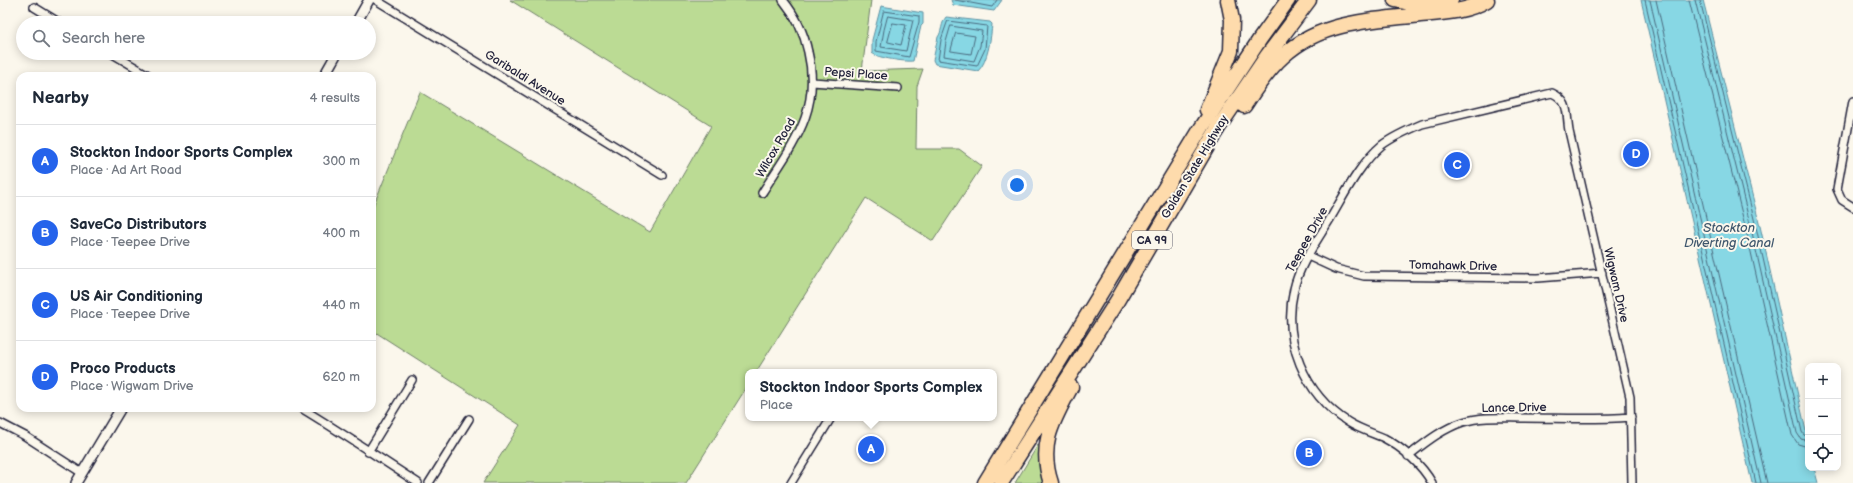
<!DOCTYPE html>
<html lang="en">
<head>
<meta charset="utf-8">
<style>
	:root { --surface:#fff; --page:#f2f2f3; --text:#1f2937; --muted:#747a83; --line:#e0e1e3; --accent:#2563eb }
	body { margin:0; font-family:"Balsamiq Sans",sans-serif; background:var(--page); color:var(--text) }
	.controls { position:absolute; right:12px; bottom:12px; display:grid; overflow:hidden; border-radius:8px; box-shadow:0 2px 10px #0003 }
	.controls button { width:36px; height:36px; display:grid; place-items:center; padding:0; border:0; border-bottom:1px solid var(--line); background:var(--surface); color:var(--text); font:20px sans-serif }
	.you { position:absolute; left:1017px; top:185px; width:14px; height:14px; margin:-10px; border:3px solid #fff; border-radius:50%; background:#1a73e8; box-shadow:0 0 0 6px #1a73e833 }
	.badge { display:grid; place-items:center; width:26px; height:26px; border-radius:50%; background:var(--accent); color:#fff; font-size:13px; font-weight:700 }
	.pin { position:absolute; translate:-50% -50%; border:2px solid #fff; box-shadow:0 1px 4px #0006 }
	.popup { position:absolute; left:745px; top:369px; width:252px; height:52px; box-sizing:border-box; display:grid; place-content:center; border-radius:8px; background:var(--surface); filter:drop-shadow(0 1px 3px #0005); font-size:13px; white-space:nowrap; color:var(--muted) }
	.popup b { font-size:15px; color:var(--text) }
	.popup::after { content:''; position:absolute; left:50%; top:100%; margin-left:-8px; border:8px solid transparent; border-top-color:var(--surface) }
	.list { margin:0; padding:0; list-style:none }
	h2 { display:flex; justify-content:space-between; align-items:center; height:52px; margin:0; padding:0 16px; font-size:17px }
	h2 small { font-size:13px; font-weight:400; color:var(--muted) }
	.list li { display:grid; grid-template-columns:26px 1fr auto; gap:12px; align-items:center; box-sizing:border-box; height:72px; padding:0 16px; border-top:1px solid var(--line) }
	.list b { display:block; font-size:15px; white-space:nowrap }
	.list p { margin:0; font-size:13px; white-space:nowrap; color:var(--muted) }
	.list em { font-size:13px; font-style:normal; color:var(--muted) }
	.icon { flex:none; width:22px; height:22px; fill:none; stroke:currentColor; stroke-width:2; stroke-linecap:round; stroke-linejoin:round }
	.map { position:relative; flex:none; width:1853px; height:483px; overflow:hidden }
	.search { position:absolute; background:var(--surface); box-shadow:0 2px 10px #0003; left:16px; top:16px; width:360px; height:44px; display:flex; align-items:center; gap:10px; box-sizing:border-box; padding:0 14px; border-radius:22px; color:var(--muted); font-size:15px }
	.panel { position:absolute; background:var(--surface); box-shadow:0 2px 10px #0003; left:16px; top:72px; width:360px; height:340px; border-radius:12px }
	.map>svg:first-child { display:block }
</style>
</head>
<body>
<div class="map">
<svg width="1853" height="483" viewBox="0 0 1853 483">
	<rect width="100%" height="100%" fill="#fbf7ec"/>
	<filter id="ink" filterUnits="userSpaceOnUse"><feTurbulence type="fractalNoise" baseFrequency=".025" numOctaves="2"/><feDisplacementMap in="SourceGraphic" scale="8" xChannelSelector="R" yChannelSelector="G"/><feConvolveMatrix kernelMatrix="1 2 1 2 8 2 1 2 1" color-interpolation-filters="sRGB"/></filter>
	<g filter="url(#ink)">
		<path fill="#bbdb94" stroke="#6e7e68" d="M510 0H871L862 71 923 69 917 86 916 149H959L982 166 933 241 866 198 756 372H748V385L686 483H483L520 425 372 330V209L420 92 650 232 711 126Z
			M1038 445 1041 448 1045 483H1015Z"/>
		<path fill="#87d7e4" stroke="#5f8fa0" d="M951 0H1002L994 11 953 5Z
			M1641 0H1703L1760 226 1808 440V468H1814L1818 483H1752Z
			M881 6 923 13V24L921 26 913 61C905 62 877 58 872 53V40Z
			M946 17 990 22 992 24C991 37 988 62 978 71L935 64 933 60 938 37C942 32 941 23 946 17Z"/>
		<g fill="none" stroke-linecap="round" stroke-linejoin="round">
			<path stroke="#4a6a7f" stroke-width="1" d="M955 0 992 7 997 0
				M1645 0 1756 483
				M1650 0 1761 483
				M1656 0 1767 483
				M1689 0 1746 230 1792 435 1798 444 1808 447
				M1695 0 1751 228 1797 433 1801 439 1808 441
				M1700 0 1756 227 1802 432 1804 435 1808 436
				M884 11 919 16V22L909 57 876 51V42Z
				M888 16 913 20 906 51 881 47 884 30Z
				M948 21 987 26 985 49 977 66 938 60 941 40Z
				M893 23 906 25 901 45 888 42Z
				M951 26 982 31 980 46 974 61 944 56 946 42Z
				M956 33 975 36 971 54 951 51Z"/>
			<defs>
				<path id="minor" d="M376 0 662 175
					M34 7 60 23
					M111 53 150 76
					M812 82 898 88
					M1853 101 1837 189 1842 200 1853 207
					M762 193C792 145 822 112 808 52 804 32 796 16 783 0
					M1308 256 1336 269 1364 276 1538 278 1602 273
					M301 408C341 432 379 458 418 483
					M0 423 25 436 82 473
					M368 452 412 380
					M1408 456C1425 443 1442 429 1463 422 1482 416 1504 418 1524 418 1559 418 1596 420 1631 417
					M429 483 469 419
					M791 483 831 418
					M1432 483C1422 465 1403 448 1384 438 1372 433 1359 429 1348 422 1304 394 1282 340 1294 289 1299 266 1315 244 1327 224 1343 198 1358 165 1382 145 1394 136 1408 130 1422 124L1552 93C1570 101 1566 114 1569 131L1630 397 1632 483"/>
				<path id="tertiary" d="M356 23 369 0
					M324 76 337 53
					M76 483 121 408"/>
				<path id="motorway" d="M1395 0 1414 4 1451 0
					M1244 106C1254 91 1264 75 1277 62 1316 21 1368 21 1420 15 1443 13 1467 12 1487 0
					M1207 110 1231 51 1232 20 1228 0
					M985 483 1202 127 1260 39 1288 0
					M1001 483 1117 301 1218 128 1267 56 1309 0
					M1051 483C1038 444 1053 421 1071 387"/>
			</defs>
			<use href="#minor" stroke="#22223b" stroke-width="10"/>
			<use href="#tertiary" stroke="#22223b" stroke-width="12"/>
			<use href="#motorway" stroke="#22223b" stroke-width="17"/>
			<use href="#minor" stroke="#fbf7ec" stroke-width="7"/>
			<use href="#tertiary" stroke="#fbf7ec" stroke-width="9"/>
			<use href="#motorway" stroke="#fedbac" stroke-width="14"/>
		</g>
	</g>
	<g text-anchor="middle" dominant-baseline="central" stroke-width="4" stroke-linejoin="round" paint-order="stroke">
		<rect fill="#fbf7ec" stroke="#636270" stroke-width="1" x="1132" y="231" width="40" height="18" rx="3"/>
		<g font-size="11" font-weight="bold" fill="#22223b">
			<text x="1152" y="240">CA 99</text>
		</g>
		<g font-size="12" fill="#22223b" stroke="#fbf7ec">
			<text transform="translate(856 74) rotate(4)">Pepsi Place</text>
			<text transform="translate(525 78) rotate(32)">Garibaldi Avenue</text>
			<text transform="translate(776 148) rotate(-60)">Wilcox Road</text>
			<text transform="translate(1195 167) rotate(-59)">Golden State Highway</text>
			<text transform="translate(1307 240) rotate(-61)">Teepee Drive</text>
			<text transform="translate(1453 266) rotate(1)">Tomahawk Drive</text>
			<text transform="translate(1616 285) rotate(77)">Wigwam Drive</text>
			<text transform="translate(1514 408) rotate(-1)">Lance Drive</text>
		</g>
		<g font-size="13" font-style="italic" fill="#40586e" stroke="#fbf7ec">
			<text x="1729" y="228">Stockton<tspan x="1729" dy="15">Diverting Canal</tspan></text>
		</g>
	</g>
</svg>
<div class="controls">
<button>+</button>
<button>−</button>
<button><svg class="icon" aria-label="locate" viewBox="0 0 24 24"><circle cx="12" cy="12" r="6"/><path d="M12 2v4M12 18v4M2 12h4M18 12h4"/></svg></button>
</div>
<div class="you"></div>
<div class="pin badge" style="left:871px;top:449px">A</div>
<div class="popup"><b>Stockton Indoor Sports Complex</b>Place</div>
<div class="pin badge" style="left:1309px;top:453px">B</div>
<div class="pin badge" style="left:1457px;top:165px">C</div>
<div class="pin badge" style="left:1636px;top:154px">D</div>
<div class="search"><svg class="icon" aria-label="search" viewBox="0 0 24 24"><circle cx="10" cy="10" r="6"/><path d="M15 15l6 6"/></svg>Search here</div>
<section class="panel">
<h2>Nearby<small>4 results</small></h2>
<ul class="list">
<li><span class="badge">A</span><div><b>Stockton Indoor Sports Complex</b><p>Place · Ad Art Road</p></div><em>300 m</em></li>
<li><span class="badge">B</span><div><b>SaveCo Distributors</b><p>Place · Teepee Drive</p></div><em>400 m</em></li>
<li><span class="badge">C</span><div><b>US Air Conditioning</b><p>Place · Teepee Drive</p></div><em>440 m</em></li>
<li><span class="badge">D</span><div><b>Proco Products</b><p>Place · Wigwam Drive</p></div><em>620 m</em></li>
</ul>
</section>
</div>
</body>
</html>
